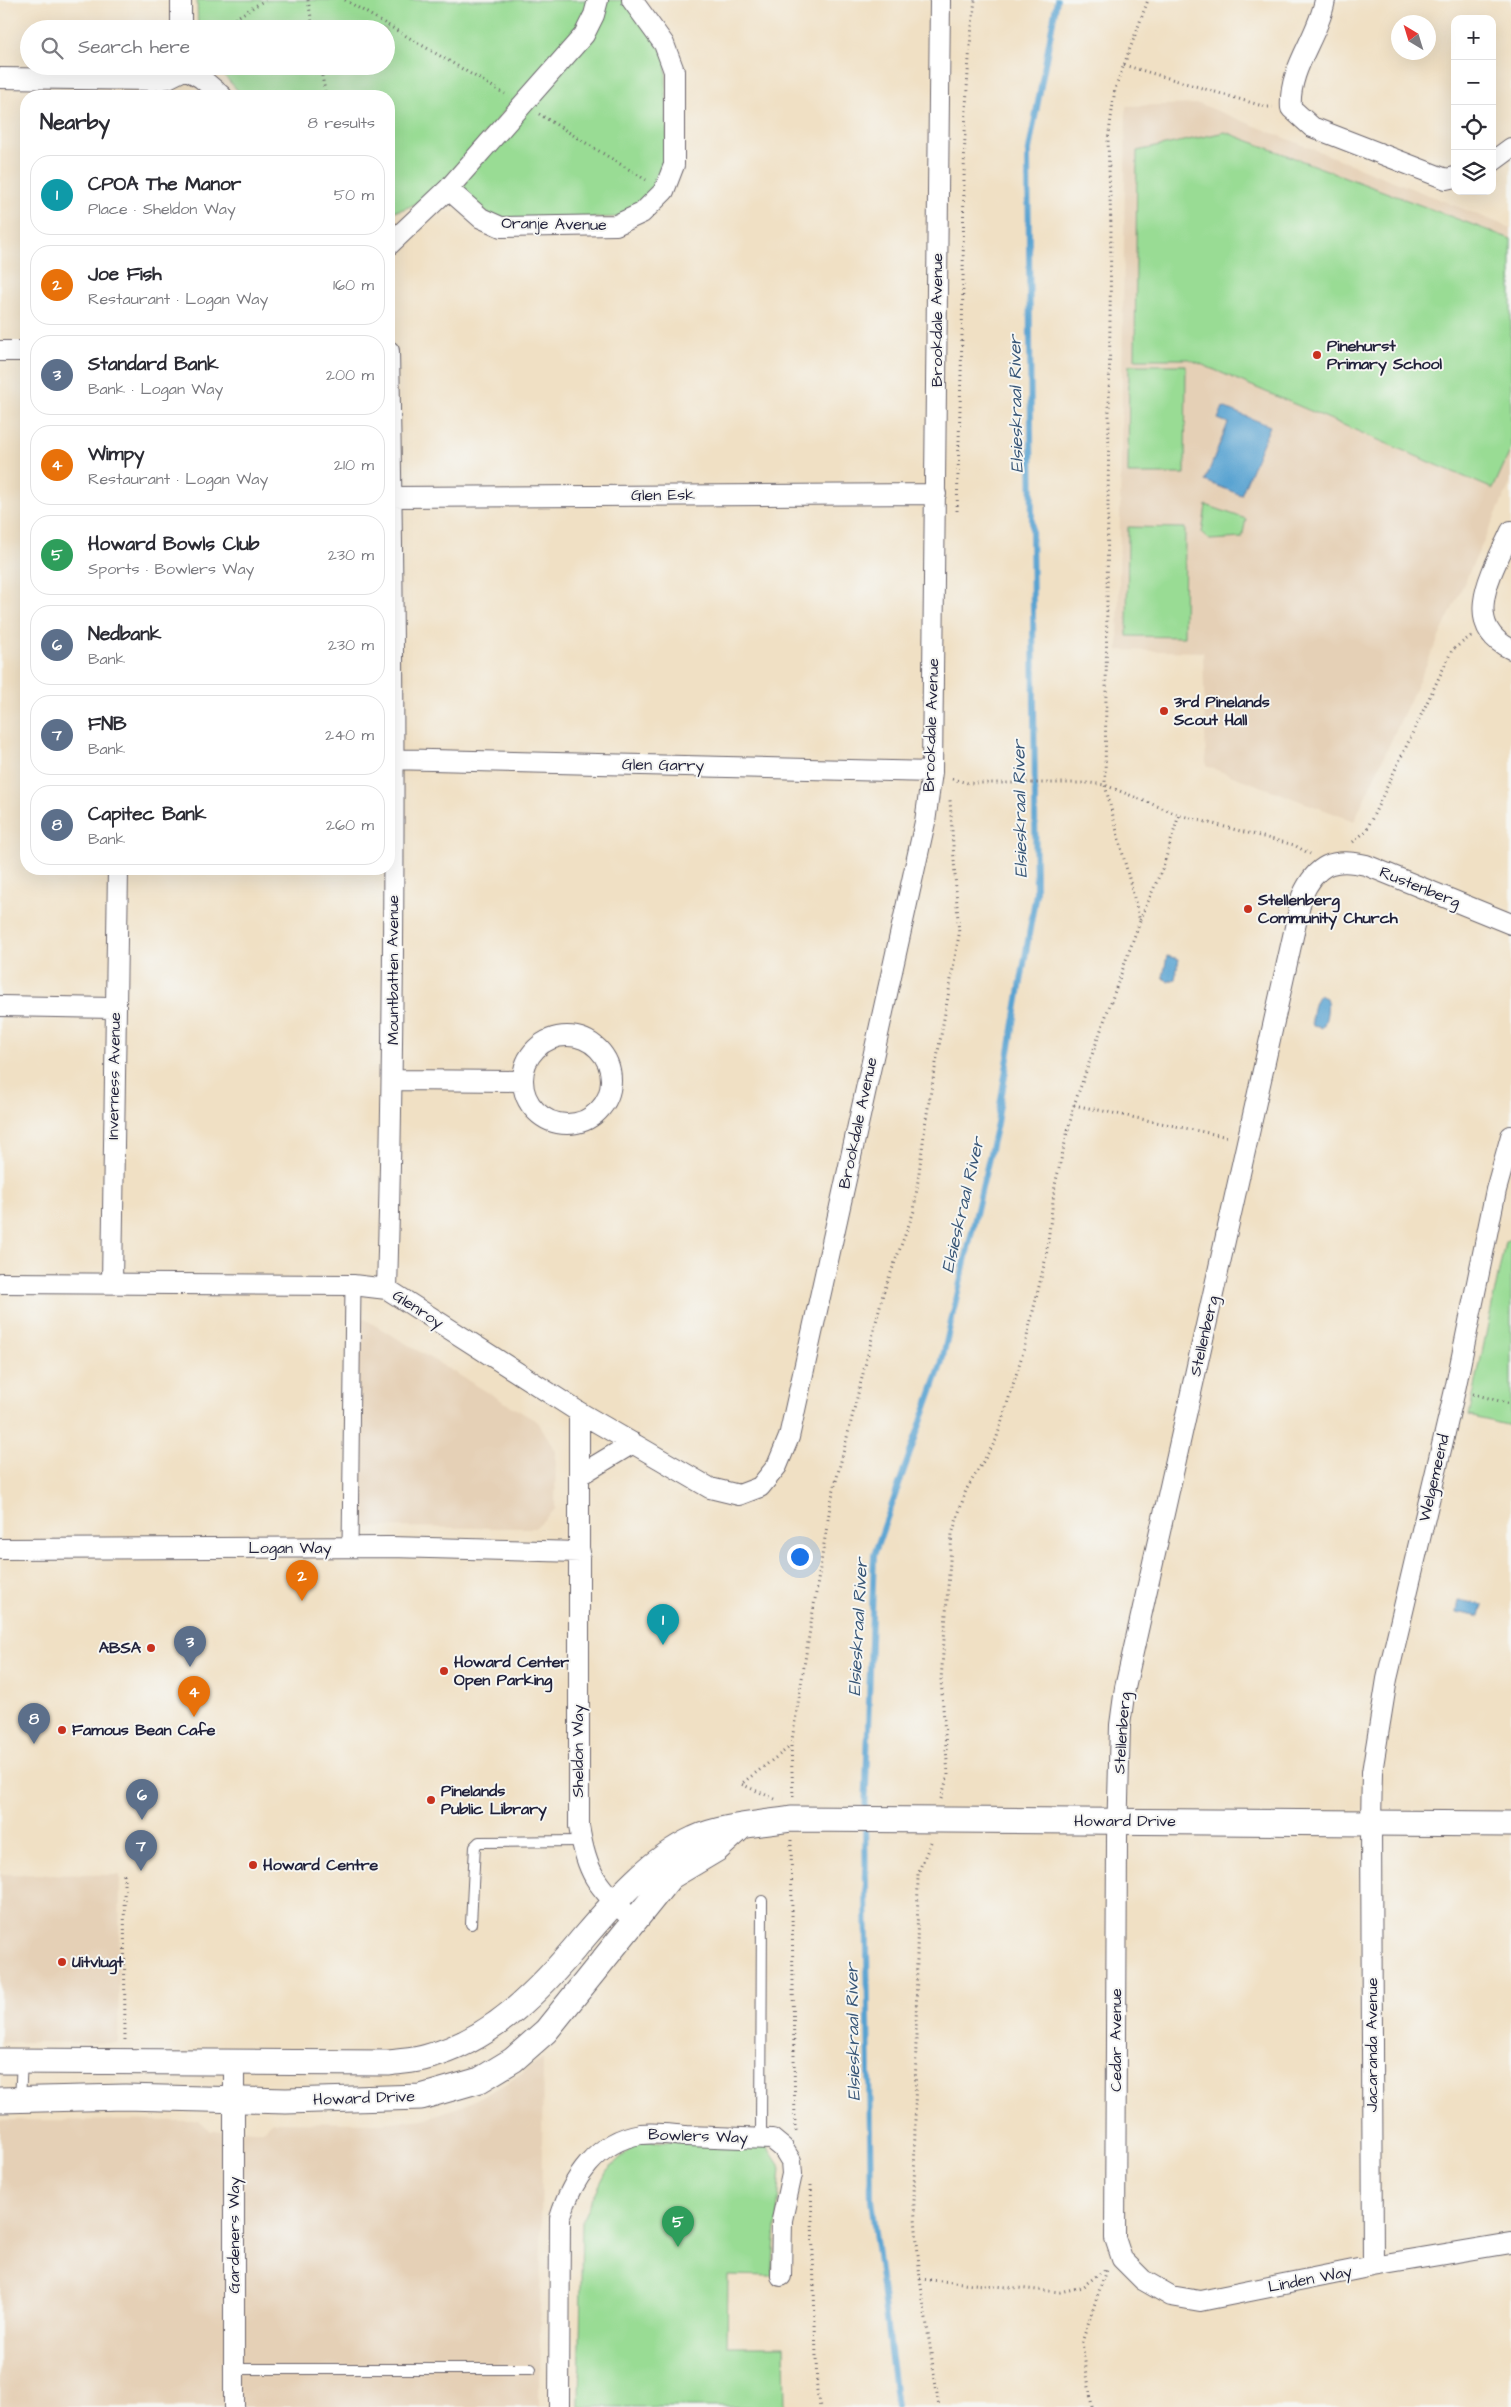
<!DOCTYPE html>
<html lang="en">
<head>
<meta charset="utf-8">
<style>
	:root { --surface:#fff; --page:#f7f7f7; --text:#2b2b33; --muted:#7c7c81; --line:#e1e1e2; --accent:#111827 }
	body { margin:0; font-family:"Architects Daughter",sans-serif; background:var(--page); color:var(--text) }
	.controls { position:absolute; right:15px; top:15px; display:grid; overflow:hidden; border-radius:10px; box-shadow:0 5px 20px #0002 }
	.controls button { width:45px; height:45px; display:grid; place-items:center; padding:0; border:0; border-bottom:1px solid var(--line); background:var(--surface); color:var(--text); font:25px sans-serif }
	.compass { position:absolute; left:1391px; top:15px; width:45px; height:45px; border-radius:50%; background:var(--surface); box-shadow:0 5px 20px #0002; rotate:322deg }
	.you { position:absolute; left:799px; top:1556px; width:18px; height:18px; margin:-12px; border:4px solid #fff; border-radius:50%; background:#1a73e8; box-shadow:0 0 0 8px #1a73e833 }
	.badge { display:grid; place-items:center; width:32px; height:32px; border-radius:50%; background:var(--accent); color:#fff; font-size:16px; font-weight:700 }
	.pin { position:absolute; translate:-50% -41px; filter:drop-shadow(0 1px 2px #0008) }
	.pin::after { content:''; position:absolute; top:26px; width:18px; height:15px; background:inherit; clip-path:polygon(0 0,100% 0,50% 100%) }
	.list { margin:0; padding:0; list-style:none }
	h2 { display:flex; justify-content:space-between; align-items:center; height:65px; margin:0; padding:0 20px; font-size:21px }
	h2 small { font-size:16px; font-weight:400; color:var(--muted) }
	.list li { display:grid; grid-template-columns:32px 1fr auto; gap:15px; align-items:center; box-sizing:border-box; height:80px; margin:0 10px 10px; padding:0 10px; border:1px solid var(--line); border-radius:20px }
	.list b { display:block; font-size:19px; white-space:nowrap }
	.list p { margin:0; font-size:16px; white-space:nowrap; color:var(--muted) }
	.list em { font-size:16px; font-style:normal; color:var(--muted) }
	.icon { flex:none; width:28px; height:28px; fill:none; stroke:currentColor; stroke-width:2; stroke-linecap:round; stroke-linejoin:round }
	.map { position:relative; flex:none; width:1511px; height:2407px; overflow:hidden }
	.search { position:absolute; background:var(--surface); box-shadow:0 5px 20px #0002; left:20px; top:20px; width:375px; height:55px; display:flex; align-items:center; gap:12px; box-sizing:border-box; padding:0 18px; border-radius:28px; color:var(--muted); font-size:19px }
	.panel { position:absolute; background:var(--surface); box-shadow:0 5px 20px #0002; left:20px; top:90px; width:375px; height:785px; border-radius:20px }
	.map>svg:first-child { display:block }
</style>
</head>
<body>
<div class="map">
<svg width="1511" height="2407" viewBox="0 0 1511 2407">
	<rect width="100%" height="100%" fill="#f6f6f2"/>
	<filter id="ink" filterUnits="userSpaceOnUse"><feTurbulence type="fractalNoise" baseFrequency=".02" numOctaves="2"/><feDisplacementMap in="SourceGraphic" scale="10" xChannelSelector="R" yChannelSelector="G"/><feConvolveMatrix kernelMatrix="1 2 1 2 8 2 1 2 1" color-interpolation-filters="sRGB"/></filter>
	<filter id="wash" filterUnits="userSpaceOnUse"><feTurbulence type="fractalNoise" baseFrequency=".0096" numOctaves="4" result="noise"/><feDisplacementMap in="SourceGraphic" scale="20" xChannelSelector="R" yChannelSelector="G"/><feGaussianBlur stdDeviation="1.12" result="paint"/><feColorMatrix in="noise" values="0 0 0 0 0 0 0 0 0 0 0 0 0 0 0 0 0 1.4 0 .05"/><feComposite in="paint" operator="in"/></filter>
	<g filter="url(#wash)">
		<rect width="100%" height="100%" fill="#f0e0c4"/>
		<path fill="#e5d0b6" d="M1200 104 1511 228V482L1354 821 1206 766 1203 652 1118 650 1126 106Z
			M356 1314 538 1422 556 1451 555 1509 535 1528 352 1527Z
			M0 1874 120 1875 118 2043 0 2042Z
			M543 2058 539 2407H0V2120L199 2121 210 2131 263 2130 271 2122 381 2123 423 2119 465 2105 507 2083Z"/>
		<path fill="#99dc94" stroke="#5e7f68" d="M197 0H591L576 29 438 187C424 198 408 212 389 211V96H243L215 66H386V29H198Z
			M605 0H625L666 56 667 159 658 184 641 204 619 217 501 222 464 196 463 189 467 178Z
			M1225 132 1511 239V449L1493 489 1189 359H1135L1137 151Z
			M1129 365H1186L1185 474H1128Z
			M1206 505 1246 519 1242 538 1210 540 1202 533Z
			M1128 527 1185 528 1184 637 1127 636Z
			M1511 1238V1426L1469 1416 1505 1242Z
			M639 2141 766 2145 781 2168 772 2276 728 2275 727 2346H784L785 2407H579L582 2220 607 2170Z"/>
		<path fill="#59a3d1" stroke="#3e6286" d="M1223 407 1270 426 1241 495 1205 481 1228 423 1218 419Z
			M1167 956 1179 959 1175 979 1168 982 1163 977Z
			M1319 995 1326 998C1329 1005 1327 1021 1322 1028L1313 1026C1310 1018 1313 1002 1319 995Z
			M1459 1600 1483 1605 1480 1617 1457 1612Z"/>
		<g fill="none" stroke-linecap="round" stroke-linejoin="round">
			<path stroke="#59a3d1" stroke-width="6" d="M865 1815 874 1555 941 1365 997 1123 1036 893 1028 155 1057 0
				M865 1825 871 2200 897 2407"/>
		</g>
	</g>
	<g filter="url(#ink)">
		<g fill="none" stroke-linecap="round" stroke-linejoin="round">
			<defs>
				<path id="service" d="M471 1924 475 1846 479 1842 581 1841
					M20 2099 22 2061
					M761 2139 762 1901
					M234 2369H531"/>
				<path id="pedestrian" d="M350 1548 353 1285"/>
				<path id="minor" d="M1325 0C1318 38 1288 68 1291 108L1312 127 1446 179 1455 177
					M181 29V0
					M186 69 201 78 222 96
					M0 78 154 80 168 78 186 69
					M1492 162 1511 148
					M448 189 481 218 501 227 616 225 642 213 664 191 674 165V71L664 44 632 0
					M389 245 448 189 584 35 594 15 598 0
					M0 351H26
					M390 497 936 494
					M1511 531C1495 567 1458 624 1511 649
					M389 759 932 772
					M1511 924 1366 865C1332 857 1316 865 1302 896L1125 1688 1120 1725 1117 1838 1115 2238 1122 2259 1143 2280 1171 2296 1200 2301 1373 2266 1511 2243
					M0 1006 114 1008
					M523 1080a44 44 0 1 1 88 0a44 44 0 1 1-88 0Z
					M393 1080 522 1081
					M0 1283 353 1285 387 1289 579 1412 710 1488 739 1495 760 1487 777 1466 789 1437 925 822 932 772 940 0
					M112 1283 118 869
					M387 1289C396 976 395 664 389 351
					M579 1412V1826C587 1877 598 1886 634 1921
					M580 1475 633 1443
					M0 1549 391 1547 580 1552
					M234 2062V2407
					M1373 2266 1371 1823 1372 1772 1387 1679 1455 1390 1496 1190 1511 1136
					M559 2407 560 2218C572 2179 597 2141 641 2134 656 2132 673 2135 687 2136 716 2137 744 2138 772 2139L783 2148 791 2161 792 2174 782 2220 781 2276"/>
				<path id="tertiary" d="M0 2061 389 2063C401 2061 415 2061 427 2057 493 2040 542 1988 584 1937 614 1902 652 1858 694 1839 721 1826 761 1824 791 1819L1511 1824
					M0 2100 125 2097 286 2101 421 2097 480 2080 513 2060 546 2031 670 1877 717 1849 740 1828"/>
			</defs>
			<use href="#service" stroke="#6a646b" stroke-width="12"/>
			<use href="#pedestrian" stroke="#6a646b" stroke-width="17"/>
			<use href="#minor" stroke="#6a646b" stroke-width="22"/>
			<use href="#tertiary" stroke="#6a646b" stroke-width="27"/>
			<path stroke="#6a646b" stroke-width="3" stroke-dasharray="1 4" stroke-linecap="butt" d="M308 0 313 29
				M345 0 505 94
				M218 29 265 0
				M1124 65 1266 107H1273
				M320 66 326 96
				M539 114 646 180
				M957 511C959 434 962 357 963 280 964 187 963 93 975 0
				M952 779 968 783H1090L1105 785 1179 815 1294 845 1310 854
				M1353 842 1366 831 1452 650 1471 636
				M1140 920 1163 867 1179 815
				M1074 1105 1228 1137
				M1473 1394 1511 1404
				M793 1797 791 1746 831 1501 883 1294 914 1211 926 1119 959 935 950 800
				M775 1799 741 1784 791 1746
				M941 1799 948 1775 941 1680 952 1534 966 1490 996 1440 1024 1349 1046 1257 1055 1185 1074 1105 1140 921 1105 785 1111 227 1108 140 1115 89 1148 0
				M791 1840 795 2126 797 2134
				M931 1842 918 1873 914 2205 920 2279 939 2407
				M124 1874 125 2040
				M811 2185 817 2391 820 2407
				M920 2279 1060 2292 1082 2287 1107 2268
				M1092 2407 1082 2342 1106 2270"/>
			<use href="#service" stroke="#fff" stroke-width="10"/>
			<use href="#pedestrian" stroke="#fff" stroke-width="15"/>
			<use href="#minor" stroke="#fff" stroke-width="20"/>
			<use href="#tertiary" stroke="#fff" stroke-width="25"/>
		</g>
	</g>
	<g fill="#c8321e" stroke="#f6f6f2" stroke-width="2">
		<circle cx="1317" cy="355" r="5"/>
		<circle cx="1164" cy="711" r="5"/>
		<circle cx="1248" cy="909" r="5"/>
		<circle cx="151" cy="1648" r="5"/>
		<circle cx="444" cy="1671" r="5"/>
		<circle cx="62" cy="1730" r="5"/>
		<circle cx="431" cy="1800" r="5"/>
		<circle cx="253" cy="1865" r="5"/>
		<circle cx="62" cy="1962" r="5"/>
	</g>
	<g text-anchor="middle" dominant-baseline="central" stroke-width="4" stroke-linejoin="round" paint-order="stroke">
		<g font-size="16" fill="#22223b" stroke="#f6f6f2">
			<text transform="translate(554 224) rotate(1)">Oranje Avenue</text>
			<text transform="translate(937 320) rotate(-90)">Brookdale Avenue</text>
			<text x="663" y="495">Glen Esk</text>
			<text transform="translate(931 725) rotate(-88)">Brookdale Avenue</text>
			<text transform="translate(663 765) rotate(1)">Glen Garry</text>
			<text transform="translate(1420 887) rotate(22)">Rustenberg</text>
			<text transform="translate(393 970) rotate(-90)">Mountbatten Avenue</text>
			<text transform="translate(114 1076) rotate(-89)">Inverness Avenue</text>
			<text transform="translate(858 1123) rotate(-78)">Brookdale Avenue</text>
			<text transform="translate(418 1309) rotate(33)">Glenroy</text>
			<text transform="translate(1204 1336) rotate(-77)">Stellenberg</text>
			<text transform="translate(1434 1478) rotate(-77)">Welgemeend</text>
			<text x="290" y="1548">Logan Way</text>
			<text transform="translate(1122 1733) rotate(-86)">Stellenberg</text>
			<text transform="translate(578 1751) rotate(-90)">Sheldon Way</text>
			<text x="1125" y="1821">Howard Drive</text>
			<text transform="translate(1116 2040) rotate(-90)">Cedar Avenue</text>
			<text transform="translate(1372 2045) rotate(-90)">Jacaranda Avenue</text>
			<text transform="translate(364 2098) rotate(-2)">Howard Drive</text>
			<text transform="translate(698 2136) rotate(2)">Bowlers Way</text>
			<text transform="translate(234 2235) rotate(-90)">Gardeners Way</text>
			<text transform="translate(1310 2279) rotate(-11)">Linden Way</text>
		</g>
		<g font-size="16" font-weight="bold" fill="#22223b" stroke="#f6f6f2" text-anchor="start">
			<text x="1327" y="346">Pinehurst<tspan x="1327" dy="18">Primary School</tspan></text>
			<text x="1174" y="702">3rd Pinelands<tspan x="1174" dy="18">Scout Hall</tspan></text>
			<text x="1258" y="900">Stellenberg<tspan x="1258" dy="18">Community Church</tspan></text>
			<text x="141" y="1648" text-anchor="end">ABSA</text>
			<text x="454" y="1662">Howard Center<tspan x="454" dy="18">Open Parking</tspan></text>
			<text x="72" y="1730">Famous Bean Cafe</text>
			<text x="441" y="1791">Pinelands<tspan x="441" dy="18">Public Library</tspan></text>
			<text x="263" y="1865">Howard Centre</text>
			<text x="72" y="1962">Uitvlugt</text>
		</g>
		<g font-size="18" font-style="italic" fill="#385677" stroke="#f6f6f2">
			<text transform="translate(1016 404) rotate(-91)">Elsieskraal River</text>
			<text transform="translate(1020 809) rotate(-91)">Elsieskraal River</text>
			<text transform="translate(963 1205) rotate(-77)">Elsieskraal River</text>
			<text transform="translate(858 1627) rotate(-87)">Elsieskraal River</text>
			<text transform="translate(853 2032) rotate(-91)">Elsieskraal River</text>
		</g>
	</g>
</svg>
<div class="controls">
<button>+</button>
<button>−</button>
<button><svg class="icon" aria-label="locate" viewBox="0 0 24 24"><circle cx="12" cy="12" r="6"/><path d="M12 2v4M12 18v4M2 12h4M18 12h4"/></svg></button>
<button><svg class="icon" aria-label="layers" viewBox="0 0 24 24"><path d="M12 4l9 5-9 5-9-5zM3 14l9 5 9-5"/></svg></button>
</div>
<svg class="compass" viewBox="-18 -18 36 36"><path d="M0-13l5 13h-10z" fill="#e53935"/><path d="M0 13l5-13h-10z" fill="#7c7c81"/></svg>
<div class="you"></div>
<div class="pin badge" style="left:663px;top:1645px;background:#0f9aa8">1</div>
<div class="pin badge" style="left:302px;top:1601px;background:#e8710a">2</div>
<div class="pin badge" style="left:190px;top:1667px;background:#5c6f8a">3</div>
<div class="pin badge" style="left:194px;top:1717px;background:#e8710a">4</div>
<div class="pin badge" style="left:678px;top:2247px;background:#2e9e5b">5</div>
<div class="pin badge" style="left:142px;top:1820px;background:#5c6f8a">6</div>
<div class="pin badge" style="left:141px;top:1871px;background:#5c6f8a">7</div>
<div class="pin badge" style="left:34px;top:1744px;background:#5c6f8a">8</div>
<div class="search"><svg class="icon" aria-label="search" viewBox="0 0 24 24"><circle cx="10" cy="10" r="6"/><path d="M15 15l6 6"/></svg>Search here</div>
<section class="panel">
<h2>Nearby<small>8 results</small></h2>
<ul class="list">
<li><span class="badge" style="background:#0f9aa8">1</span><div><b>CPOA The Manor</b><p>Place · Sheldon Way</p></div><em>50 m</em></li>
<li><span class="badge" style="background:#e8710a">2</span><div><b>Joe Fish</b><p>Restaurant · Logan Way</p></div><em>160 m</em></li>
<li><span class="badge" style="background:#5c6f8a">3</span><div><b>Standard Bank</b><p>Bank · Logan Way</p></div><em>200 m</em></li>
<li><span class="badge" style="background:#e8710a">4</span><div><b>Wimpy</b><p>Restaurant · Logan Way</p></div><em>210 m</em></li>
<li><span class="badge" style="background:#2e9e5b">5</span><div><b>Howard Bowls Club</b><p>Sports · Bowlers Way</p></div><em>230 m</em></li>
<li><span class="badge" style="background:#5c6f8a">6</span><div><b>Nedbank</b><p>Bank</p></div><em>230 m</em></li>
<li><span class="badge" style="background:#5c6f8a">7</span><div><b>FNB</b><p>Bank</p></div><em>240 m</em></li>
<li><span class="badge" style="background:#5c6f8a">8</span><div><b>Capitec Bank</b><p>Bank</p></div><em>260 m</em></li>
</ul>
</section>
</div>
</body>
</html>
